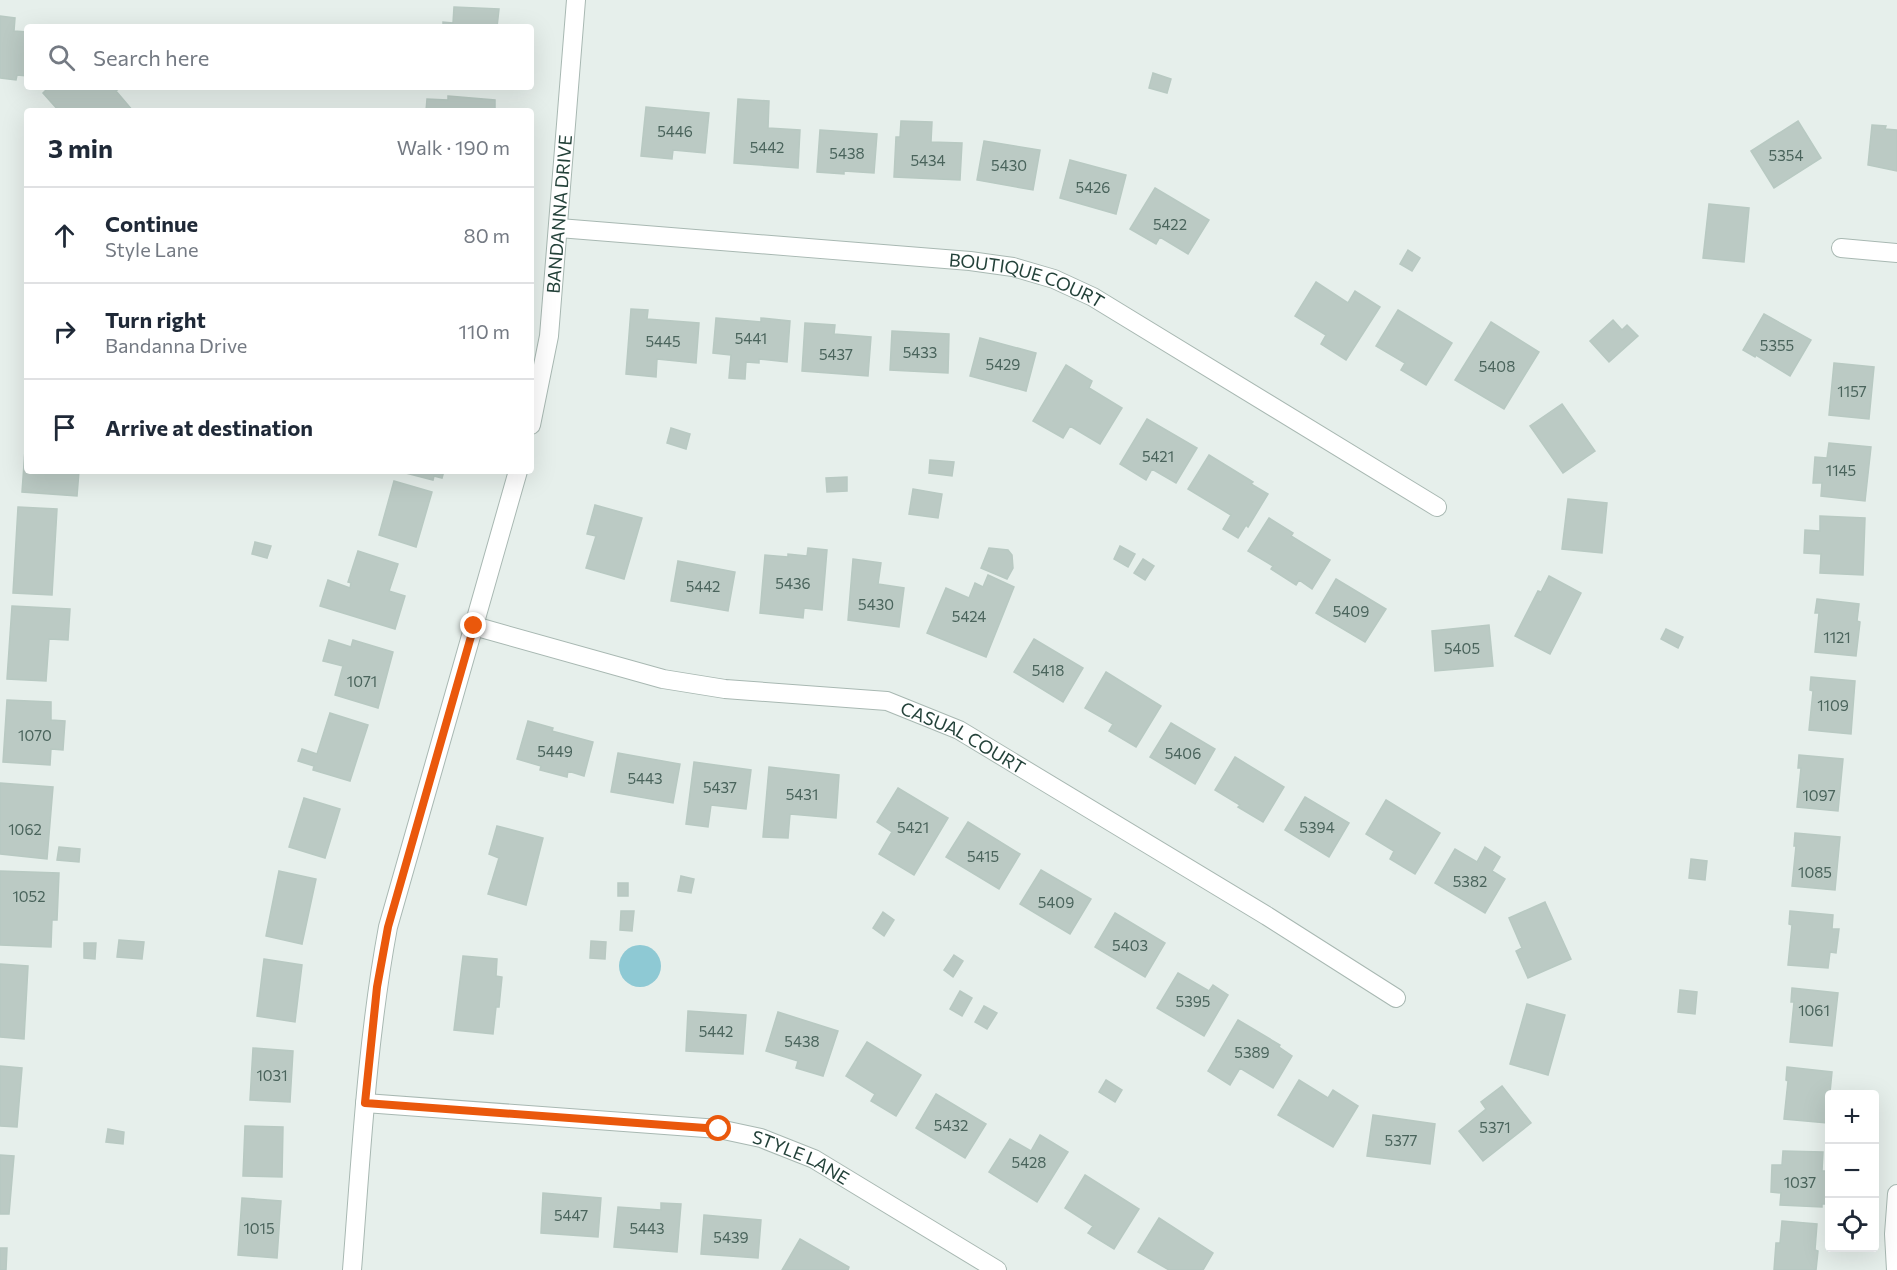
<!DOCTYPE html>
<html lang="en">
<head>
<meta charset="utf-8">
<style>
	:root { --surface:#fff; --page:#f2f2f3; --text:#1f2937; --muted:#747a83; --line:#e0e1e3 }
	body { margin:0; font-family:Commissioner,sans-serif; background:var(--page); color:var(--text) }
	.controls { position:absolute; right:18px; bottom:18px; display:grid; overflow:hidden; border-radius:6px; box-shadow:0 6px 24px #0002 }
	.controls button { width:54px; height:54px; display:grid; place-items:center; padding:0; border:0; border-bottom:2px solid var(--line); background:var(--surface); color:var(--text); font:30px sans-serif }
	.stop { position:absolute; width:18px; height:18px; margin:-14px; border:4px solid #ea580c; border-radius:50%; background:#fff }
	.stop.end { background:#ea580c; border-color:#fff; box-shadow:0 2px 6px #0008 }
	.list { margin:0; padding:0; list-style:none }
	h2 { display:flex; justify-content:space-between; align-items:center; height:78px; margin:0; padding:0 24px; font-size:26px }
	h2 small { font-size:20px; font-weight:400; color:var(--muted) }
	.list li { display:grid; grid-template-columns:39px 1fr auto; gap:18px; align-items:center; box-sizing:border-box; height:96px; padding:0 24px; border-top:2px solid var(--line) }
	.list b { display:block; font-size:22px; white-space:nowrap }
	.list p { margin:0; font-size:20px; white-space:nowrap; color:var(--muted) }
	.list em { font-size:20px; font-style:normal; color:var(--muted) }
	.icon { flex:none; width:33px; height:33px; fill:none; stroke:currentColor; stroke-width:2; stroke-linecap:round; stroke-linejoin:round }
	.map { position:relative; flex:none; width:1897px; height:1270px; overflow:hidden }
	.search { position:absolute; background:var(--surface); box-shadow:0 6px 24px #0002; left:24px; top:24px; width:510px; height:66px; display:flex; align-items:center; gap:15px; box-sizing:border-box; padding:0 21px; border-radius:6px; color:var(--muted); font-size:22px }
	.panel { position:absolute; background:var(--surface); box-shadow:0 6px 24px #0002; left:24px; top:108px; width:510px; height:366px; border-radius:6px }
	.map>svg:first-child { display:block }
</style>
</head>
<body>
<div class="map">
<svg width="1897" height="1270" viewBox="0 0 1897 1270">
	<rect width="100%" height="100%" fill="#e6efeb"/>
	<path fill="#8ec9d4" d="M619 966a21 21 0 1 1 42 0a21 21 0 1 1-42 0Z"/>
	<path fill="#bbcac4" stroke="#b8c9c2" stroke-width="1.5" d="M454 7 499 9 497 27H443V22L453 23Z
		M0 16 15 18 14 31 27 32V76L17 75 16 80 0 78Z
		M1153 73 1171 79 1167 93 1149 88Z
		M49 87H121L116 91 133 111H59L43 93Z
		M448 96 495 100V111H426L427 99 448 100Z
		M738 99 769 101 768 128 800 130 798 168 734 163Z
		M646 107 709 113 705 153 673 150 672 159 641 156Z
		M901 121 932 122 931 142 962 143 960 180 894 177 896 137H900Z
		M1798 121 1821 158 1774 188 1751 151Z
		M1872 125 1886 126 1885 129 1897 130V171L1868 165Z
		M820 130 877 134 874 173 844 171V174L817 172Z
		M984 141 1040 150 1033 190 977 180Z
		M1070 160 1126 175 1116 214 1060 198Z
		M1155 188 1209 220 1188 254 1160 237 1156 244 1130 229Z
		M1709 204 1749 208 1744 262 1703 258Z
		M1408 250 1420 258 1412 271 1400 264Z
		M1316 282 1348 303 1355 291 1380 307 1346 360 1321 344 1326 335 1295 316Z
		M631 309 648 310 647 319 699 323 696 363 657 359 656 377 626 374Z
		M1398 310 1452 343 1426 385 1401 370 1405 363 1376 346Z
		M1764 314 1811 340 1790 376 1756 355 1755 357 1743 350Z
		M716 318 761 322V318L790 321 787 362 759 359V363L746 362 745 379 729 378 731 355 713 353Z
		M1613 320 1622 330 1627 325 1638 336 1609 362 1590 341Z
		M1491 322 1539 352 1504 409 1455 380Z
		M805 323 835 325 834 334 871 337 868 376 802 371Z
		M892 331 949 334 948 373 890 370Z
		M980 338 1036 353 1026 391 970 376Z
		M1834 363 1874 367 1869 419 1829 415Z
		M1066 365 1092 381 1089 388 1122 408 1100 444 1070 426 1063 438 1033 421Z
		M1562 404 1595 451 1563 473 1530 426Z
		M1147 419 1197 448 1176 483 1152 469 1146 480 1120 464Z
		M27 422V471H79L77 496 22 492Z
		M671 428 690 434 686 449 667 443Z
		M1829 443 1871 447 1865 501 1821 496 1822 483H1813L1815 457 1827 458Z
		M1209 455 1253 482 1251 484 1268 494 1248 527 1246 525 1238 538 1223 529 1231 515 1188 489Z
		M930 460 954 462 952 476 929 473Z
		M398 471H444L442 478 434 476 433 480Z
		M847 477V491L827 492 826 478Z
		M394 481 432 492 416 547 379 535Z
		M913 489 942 494 938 518 909 514Z
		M1568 499 1607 503 1602 553 1562 549Z
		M595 505 642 518 624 579 586 568 596 536 587 534Z
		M18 507 57 509 52 595 13 593Z
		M1820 516 1865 518 1863 575 1820 573 1821 554 1804 553 1805 530 1820 531Z
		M1269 518 1293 533 1291 536 1330 560 1312 589 1299 580 1296 585 1271 569 1273 566 1248 551Z
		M255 542 271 546 267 558 252 554Z
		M1120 546 1135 554 1128 567 1114 559Z
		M808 548 827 550 822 610 804 608 803 618 760 613 765 555 788 557V554L807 556Z
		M989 548 1008 550 1012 555 1013 568 1007 579 981 568Z
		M358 551 398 564 389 591 405 596 395 629 320 606 328 580 350 588 351 583 348 582Z
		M853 559 881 563 878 584 904 588 899 627 848 620Z
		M1143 559 1154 566 1145 580 1134 573Z
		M678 561 735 572 728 611 671 601Z
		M988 575 1014 587 986 657 927 633 946 588 969 598 975 583 983 587Z
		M1549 576 1581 593 1550 654 1515 636 1538 591 1541 592Z
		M1336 579 1386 609 1365 642 1316 613Z
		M1817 599 1859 604 1857 621 1860 622 1856 656 1815 652 1819 613H1815Z
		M12 606 70 609 68 640 49 639 46 681 7 679Z
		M1489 625 1493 666 1435 671 1432 631Z
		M1666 629 1683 637 1678 648 1661 639Z
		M1034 639 1083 668 1063 702 1014 672Z
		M329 640 351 647 353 640 393 652 378 708 335 695 343 666 323 661Z
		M1106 672 1161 706 1136 747 1109 731 1113 724 1085 708Z
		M1811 677 1855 681 1851 734 1809 730 1813 691 1810 690Z
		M7 700 51 702V720L65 721 63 750 51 749 50 765 3 762Z
		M330 713 368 725 350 781 313 770 314 766 298 761 302 749 317 754Z
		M528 721 553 728 552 731 593 742 584 776 568 771 567 777 540 770 541 766 517 759Z
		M1171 723 1215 749 1195 784 1150 757Z
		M618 753 680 764 673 803 611 792Z
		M1799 755 1843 759 1838 811 1797 807 1801 768H1798Z
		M1235 757 1284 787 1263 822 1238 807 1240 805 1215 790Z
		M694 762 751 770 746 809 711 805 708 827 686 824Z
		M769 767 839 775 836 818 790 814 788 838 763 837Z
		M0 783 53 787 47 859 0 854Z
		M898 788 948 818 914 875 879 854 892 832 877 822Z
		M1305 797 1349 823 1329 857 1285 830Z
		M304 798 340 809 325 858 289 847Z
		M1386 800 1440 833 1415 874 1390 859 1394 851 1366 834Z
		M968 822 1020 854 999 889 946 857Z
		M497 826 543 838 526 905 488 894 499 858 489 854Z
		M1795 833 1840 837 1835 890 1792 886 1796 846H1794Z
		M59 847 80 849 79 862 57 860Z
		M1485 847 1500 857 1492 871 1505 879 1485 913 1435 883 1455 849 1477 862Z
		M1691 859 1707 861 1705 880 1689 878Z
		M1041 870 1091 899 1070 934 1020 904Z
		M0 871 59 873 57 920H52L51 947 0 945Z
		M279 871 316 879 302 944 266 936Z
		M681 876 694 879 691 893 678 891Z
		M618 883H628V896H618Z
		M1545 902 1571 959 1528 978 1516 951 1522 948 1509 918Z
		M621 911H634L632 931 620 930Z
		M1790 911 1833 915 1832 929H1839L1836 953 1830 952 1828 968 1788 965 1792 925 1789 924Z
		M883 912 894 920 884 936 873 928Z
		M1115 913 1165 943 1145 977 1095 947Z
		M119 940 144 942 142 959 117 957Z
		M591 941 606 942 605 959 590 958Z
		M84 943H96L95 959 84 958Z
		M954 955 963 961 953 977 944 970Z
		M463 956 497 959 496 976 502 977 499 1007H496L493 1034 454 1030Z
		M264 959 302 965 295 1022 257 1016Z
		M0 964 28 966 24 1039 0 1037Z
		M1178 973 1209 991 1213 985 1228 995 1204 1036 1157 1008Z
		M1792 988 1838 993 1832 1046 1790 1042 1794 1002H1791Z
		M1680 990 1697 992 1695 1014 1678 1012Z
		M960 991 972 998 962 1016 950 1009Z
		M1527 1004 1565 1015 1548 1075 1510 1064Z
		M984 1006 997 1013 987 1029 975 1022Z
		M688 1011 746 1015 743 1054 686 1051Z
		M778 1012 838 1031 823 1076 796 1068 798 1061 766 1051Z
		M1238 1020 1280 1045 1279 1047 1292 1056 1273 1088 1240 1068 1230 1085 1208 1071Z
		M867 1042 921 1075 896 1116 871 1101 875 1094 846 1076Z
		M253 1048 293 1051 290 1102 250 1100Z
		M0 1066 22 1068 17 1127 0 1126Z
		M1787 1067 1832 1072 1827 1123 1784 1119 1788 1081 1786 1080Z
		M1106 1080 1122 1090 1115 1102 1099 1092Z
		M1299 1080 1328 1098 1333 1090 1358 1106 1333 1147 1278 1115Z
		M1502 1086 1531 1123 1483 1161 1459 1131 1486 1109 1481 1102Z
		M936 1094 986 1124 965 1158 916 1128Z
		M1373 1115 1435 1124 1430 1164 1367 1156Z
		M245 1126 283 1127 282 1177 243 1176Z
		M108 1129 124 1132 123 1144 106 1142Z
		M1040 1135 1068 1152 1037 1202 989 1172 1010 1139 1031 1151Z
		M1783 1151 1823 1152 1822 1171H1830V1204H1822V1207L1780 1205 1781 1193 1771 1192 1772 1165H1782Z
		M0 1155 14 1156 9 1214H0Z
		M1085 1175 1139 1209 1114 1249 1088 1233 1093 1226 1065 1208Z
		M543 1193 601 1198 598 1237 541 1233Z
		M242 1198 281 1201 277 1258 238 1255Z
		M661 1203 681 1204 677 1252 614 1247 618 1207 661 1210Z
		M704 1215 761 1220 758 1258 701 1254Z
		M1159 1218 1213 1253 1203 1270H1169L1138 1252Z
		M1782 1221 1817 1224 1815 1250 1818 1251 1816 1270H1774L1776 1243H1780Z
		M800 1239 849 1267 848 1270H782Z
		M0 1248H7L6 1270H0Z"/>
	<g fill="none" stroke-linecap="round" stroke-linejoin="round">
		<defs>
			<g id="minor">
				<path id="s1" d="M559 228 970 261 1013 267 1054 279 1093 297 1437 507"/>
				<path d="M1841 248 1897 253"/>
				<path id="s2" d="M531 425 549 336 576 0"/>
				<path id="s3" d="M474 626 663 679 725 689 887 701 959 730 1267 916 1396 998"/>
				<path id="s4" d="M365 1103 719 1129 761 1138 814 1159 997 1270"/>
				<path d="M352 1270C361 1156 367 1040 388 927L518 471"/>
				<path d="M1896 1270 1894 1234 1897 1194"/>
			</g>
		</defs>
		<use href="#minor" stroke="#a8b8b2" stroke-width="20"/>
		<use href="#minor" stroke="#fff" stroke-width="18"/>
	</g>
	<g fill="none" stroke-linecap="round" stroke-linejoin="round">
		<path stroke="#ea580c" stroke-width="8" d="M474 626 388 927 377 987 365 1103 719 1129"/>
	</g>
	<g text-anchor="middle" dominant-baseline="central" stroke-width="4.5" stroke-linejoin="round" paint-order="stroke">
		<g font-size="15" fill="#4a645c">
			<text x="675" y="131">5446</text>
			<text x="767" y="147">5442</text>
			<text x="847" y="153">5438</text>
			<text x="1786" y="155">5354</text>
			<text x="928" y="160">5434</text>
			<text x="1009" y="165">5430</text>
			<text x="1093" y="187">5426</text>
			<text x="1170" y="224">5422</text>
			<text x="751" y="338">5441</text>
			<text x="663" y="341">5445</text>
			<text x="1777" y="345">5355</text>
			<text x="920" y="352">5433</text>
			<text x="836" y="354">5437</text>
			<text x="1003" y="364">5429</text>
			<text x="1497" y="366">5408</text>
			<text x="1852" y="391">1157</text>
			<text x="1158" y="456">5421</text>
			<text x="1841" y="470">1145</text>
			<text x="793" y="583">5436</text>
			<text x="703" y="586">5442</text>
			<text x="876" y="604">5430</text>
			<text x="1351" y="611">5409</text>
			<text x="969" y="616">5424</text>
			<text x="1837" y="637">1121</text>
			<text x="1462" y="648">5405</text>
			<text x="1048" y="670">5418</text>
			<text x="362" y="681">1071</text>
			<text x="1833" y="705">1109</text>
			<text x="35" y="735">1070</text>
			<text x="555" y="751">5449</text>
			<text x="1183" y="753">5406</text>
			<text x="645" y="778">5443</text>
			<text x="720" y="787">5437</text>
			<text x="802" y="794">5431</text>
			<text x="1819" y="795">1097</text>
			<text x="913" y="827">5421</text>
			<text x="1317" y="827">5394</text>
			<text x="25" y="829">1062</text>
			<text x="983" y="856">5415</text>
			<text x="1815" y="872">1085</text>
			<text x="1470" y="881">5382</text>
			<text x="29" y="896">1052</text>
			<text x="1056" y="902">5409</text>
			<text x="1130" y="945">5403</text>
			<text x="1193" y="1001">5395</text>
			<text x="1814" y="1010">1061</text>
			<text x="716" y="1031">5442</text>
			<text x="802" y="1041">5438</text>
			<text x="1252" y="1052">5389</text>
			<text x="272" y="1075">1031</text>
			<text x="951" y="1125">5432</text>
			<text x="1495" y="1127">5371</text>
			<text x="1401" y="1140">5377</text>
			<text x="1029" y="1162">5428</text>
			<text x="1800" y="1182">1037</text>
			<text x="571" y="1215">5447</text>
			<text x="259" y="1228">1015</text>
			<text x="647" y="1228">5443</text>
			<text x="731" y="1237">5439</text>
		</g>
		<g font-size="18" fill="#24423a" stroke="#f7fbf9">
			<text stroke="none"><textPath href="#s2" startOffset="213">BANDANNA DRIVE</textPath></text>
			<text stroke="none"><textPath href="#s1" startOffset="472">BOUTIQUE COURT</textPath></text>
			<text stroke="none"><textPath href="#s3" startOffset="506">CASUAL COURT</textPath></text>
			<text stroke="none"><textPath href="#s4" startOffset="442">STYLE LANE</textPath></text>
		</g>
	</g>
</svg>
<div class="controls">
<button>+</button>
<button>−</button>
<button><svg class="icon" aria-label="locate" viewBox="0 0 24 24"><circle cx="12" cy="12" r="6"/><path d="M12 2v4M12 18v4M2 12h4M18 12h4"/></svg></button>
</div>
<div class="stop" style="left:719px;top:1129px"></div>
<div class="stop end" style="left:474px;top:626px"></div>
<div class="search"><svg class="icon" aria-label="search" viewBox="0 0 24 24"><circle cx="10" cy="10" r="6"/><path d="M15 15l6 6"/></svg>Search here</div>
<section class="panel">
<h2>3 min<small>Walk · 190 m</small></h2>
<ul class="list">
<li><svg class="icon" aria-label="ahead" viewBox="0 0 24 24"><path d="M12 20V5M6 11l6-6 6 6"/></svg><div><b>Continue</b><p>Style Lane</p></div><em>80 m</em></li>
<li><svg class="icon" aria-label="right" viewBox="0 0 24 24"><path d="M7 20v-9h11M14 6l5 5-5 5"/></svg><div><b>Turn right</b><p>Bandanna Drive</p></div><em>110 m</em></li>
<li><svg class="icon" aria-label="arrive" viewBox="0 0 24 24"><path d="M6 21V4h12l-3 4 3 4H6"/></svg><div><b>Arrive at destination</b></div></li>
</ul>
</section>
</div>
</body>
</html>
